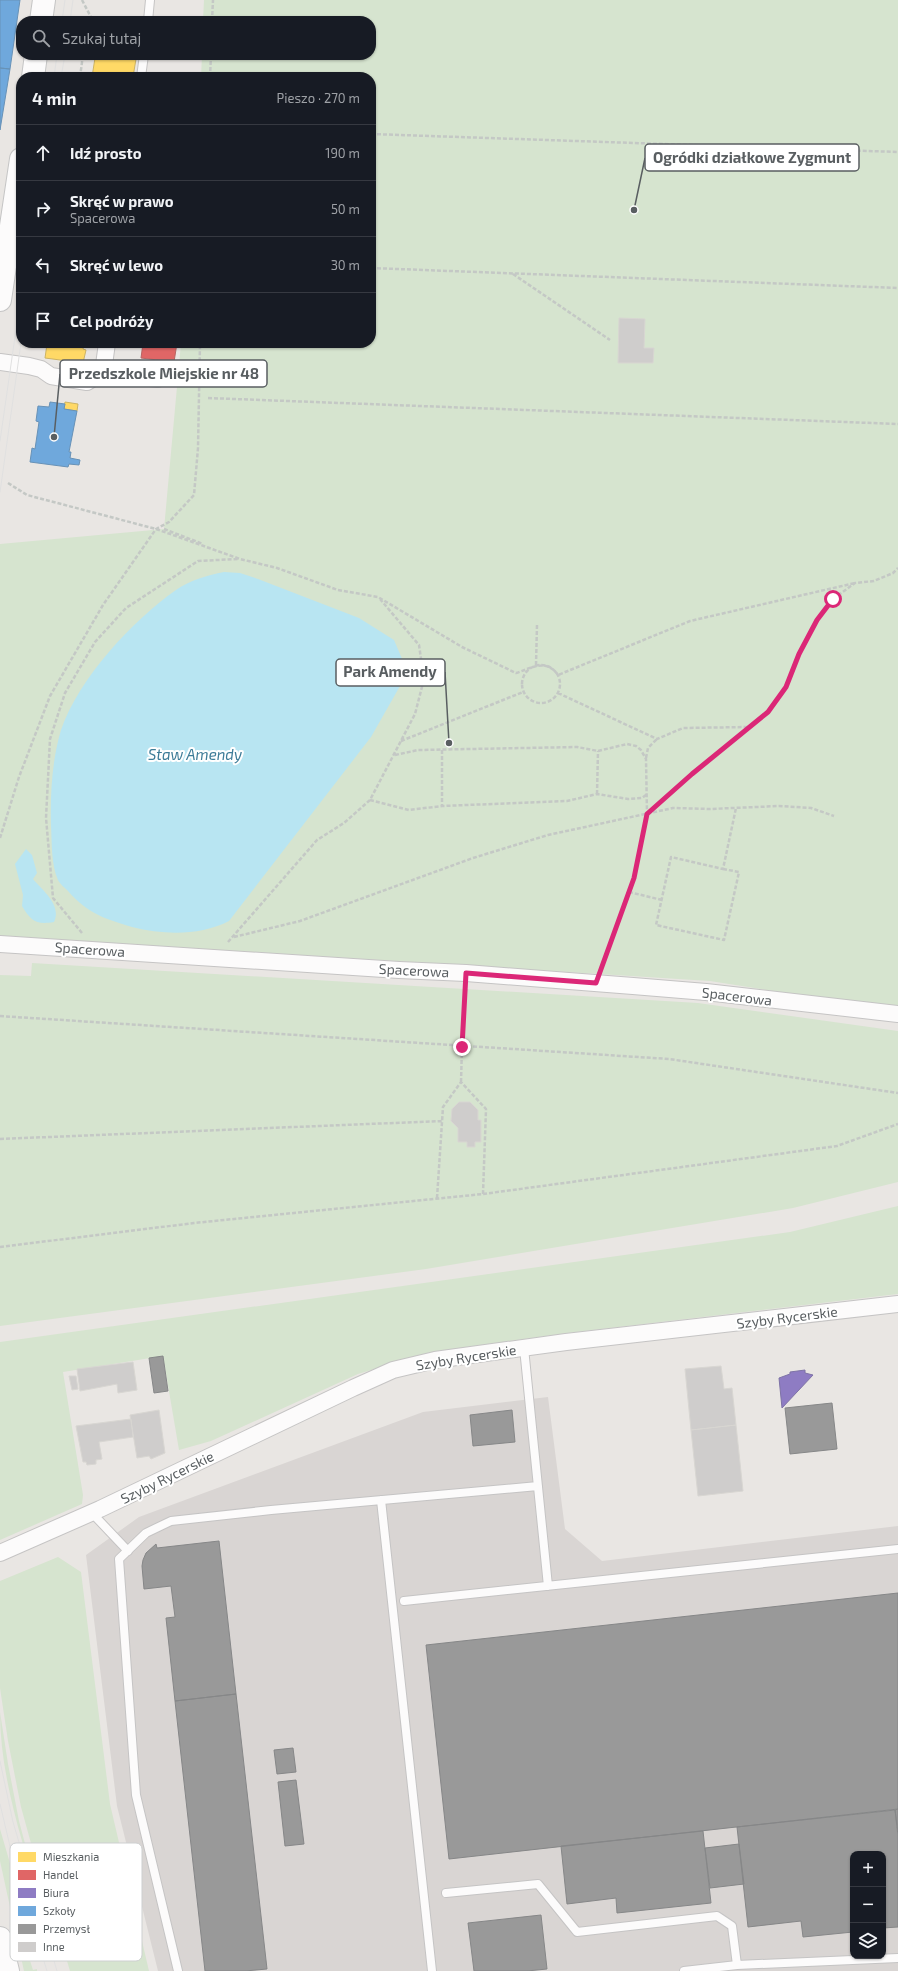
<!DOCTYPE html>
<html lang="pl">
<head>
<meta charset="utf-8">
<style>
	:root { --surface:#171b24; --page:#242831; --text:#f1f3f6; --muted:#9ea1a6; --line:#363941 }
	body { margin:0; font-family:"Exo 2",sans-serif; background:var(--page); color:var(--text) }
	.controls { position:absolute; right:12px; bottom:12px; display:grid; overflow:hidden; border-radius:8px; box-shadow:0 1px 3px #0004 }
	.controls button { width:36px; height:36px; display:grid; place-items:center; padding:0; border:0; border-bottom:1px solid var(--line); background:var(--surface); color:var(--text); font:20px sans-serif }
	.stop { position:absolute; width:12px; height:12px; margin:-9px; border:3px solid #db2777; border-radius:50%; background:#fff }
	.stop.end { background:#db2777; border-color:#fff; box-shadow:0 1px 4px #0008 }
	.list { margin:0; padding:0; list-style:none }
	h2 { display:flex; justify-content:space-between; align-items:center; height:52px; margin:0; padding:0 16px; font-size:17px }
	h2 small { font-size:13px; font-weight:400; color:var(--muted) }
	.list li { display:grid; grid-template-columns:26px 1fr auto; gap:12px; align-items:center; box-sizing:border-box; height:56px; padding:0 16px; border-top:1px solid var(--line) }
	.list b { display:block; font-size:15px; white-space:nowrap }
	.list p { margin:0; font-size:13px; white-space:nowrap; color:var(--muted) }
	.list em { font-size:13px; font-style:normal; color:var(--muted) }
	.icon { flex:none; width:22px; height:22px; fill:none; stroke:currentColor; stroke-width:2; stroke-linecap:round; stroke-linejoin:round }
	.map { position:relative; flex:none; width:898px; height:1971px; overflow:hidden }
	.search { position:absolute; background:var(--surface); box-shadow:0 1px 3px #0004; left:16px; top:16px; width:360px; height:44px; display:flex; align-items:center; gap:10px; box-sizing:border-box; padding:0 14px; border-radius:16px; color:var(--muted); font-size:15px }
	.panel { position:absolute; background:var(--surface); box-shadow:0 1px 3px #0004; left:16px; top:72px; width:360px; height:276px; border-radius:16px }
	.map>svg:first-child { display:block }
</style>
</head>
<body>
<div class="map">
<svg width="898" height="1971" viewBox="0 0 898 1971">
	<rect width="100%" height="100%" fill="#e9e6e3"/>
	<path fill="#d9d5d3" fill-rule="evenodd" d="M548 1397 565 1529 602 1561 898 1526V1971H158L117 1806 86 1555 139 1517 423 1412ZM853 1854H883V1956H853Z"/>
	<path fill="#d6e4cf" d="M204 0H898V1011L710 981 0 936V544L164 529 181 343H371V77H201L202 55H371V21H203Z
		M32 963 698 1003 898 1031V1182L793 1208 426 1269 0 1326V975L31 976Z
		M898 1206V1294L568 1333 431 1352 358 1374 211 1441 179 1450 163 1356 63 1372 83 1495 82 1504 0 1540V1342L790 1232Z
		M58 1557 81 1572 110 1804 149 1971H70L62 1944 59 1945 21 1807 8 1741 0 1688V1581Z
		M0 1712 8 1764 19 1821 28 1855 53 1937C48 1933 43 1911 41 1903 22 1842 0 1776 0 1712Z
		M0 1829 33 1942 25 1945 33 1970 37 1969V1971H24L0 1861Z"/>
	<path fill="#b8e5f2" d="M224 572 240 573 258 579 359 618 394 640 403 661 400 686 371 737 229 921C200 936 164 935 132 927 105 919 87 913 68 891 65 888 60 884 58 880 51 864 52 843 51 826 50 795 52 760 61 730 79 678 132 621 176 590 190 580 208 575 224 572Z
		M26 849 32 855 37 873 33 879C43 891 62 905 54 922 36 925 31 921 22 906L23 895 15 864Z"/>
	<path fill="#ffd966" stroke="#cdb464" d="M92 55H118L136 59 133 77H92L95 58H92Z
		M51 343H84L83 349 86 350 83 363 45 358 47 344Z
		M65 402 78 404 77 411 64 409Z"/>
	<path fill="#e06666" stroke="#b86464" d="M143 343H177L174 362 141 358Z"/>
	<path fill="#8e7cc3" stroke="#7e73a6" d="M805 1370V1373L813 1375 782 1408 779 1378 790 1374V1372Z"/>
	<path fill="#6fa8dc" stroke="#6892b7" d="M0 0H20L10 69 0 68Z
		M0 68 10 69 0 130Z
		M50 402 65 404 64 409 77 411 69 452H71L70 458 80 460 79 465 69 464 68 467 30 462 32 448 35 449 39 422 36 421 38 406 49 407Z"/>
	<path fill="#999" stroke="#868788" d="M163 1356 168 1391 154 1393 149 1358Z
		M832 1403 837 1449 790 1454 785 1408Z
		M512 1410 515 1442 473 1446 470 1415Z
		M219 1541 236 1694 175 1701 166 1618 175 1617 171 1586 144 1589 142 1566 143 1560 146 1553 156 1544 157 1548Z
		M898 1593V1809L449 1859 426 1645Z
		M236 1694 267 1969 245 1971H205L175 1701Z
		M293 1748 296 1772 277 1774 274 1750Z
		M296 1780 304 1844 285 1846 278 1782Z
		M898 1809V1832L895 1810Z
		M895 1810 898 1836V1927L883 1928V1854H853V1932L803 1937 801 1921 748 1927 737 1827Z
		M703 1831 711 1903 617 1913 616 1898 567 1904 561 1846Z
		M739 1844 744 1884 710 1888 705 1848Z
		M541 1915 547 1969 527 1971H474L468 1923Z"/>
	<path fill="#cfcdcc" stroke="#d8d6d2" d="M619 318 645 319 644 348H654L653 363H618Z
		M459 1102H470L478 1110V1120H481V1142H475V1147H467V1142H458V1128L451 1121 452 1109Z
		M133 1362 137 1390 118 1393 117 1384 80 1391 77 1369Z
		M721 1366 724 1389 732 1388 736 1425 691 1430 685 1369Z
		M69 1376H76L78 1389 72 1390Z
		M159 1410 165 1453 151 1459 149 1456 137 1458 130 1415Z
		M131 1419 133 1437 99 1442 102 1459 96 1460V1464L87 1465 86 1462H83L76 1426Z
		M736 1425 743 1491 698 1496 691 1430Z"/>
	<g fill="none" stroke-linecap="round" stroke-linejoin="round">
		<defs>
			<path id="lane" d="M148 21 150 0
				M141 77 144 55
				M524 1348 548 1586
				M381 1500 432 1971
				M91 1512 128 1551
				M404 1601 898 1549
				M446 1893 538 1884 577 1932 717 1916 732 1926 737 1965
				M178 1971 136 1795 119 1559 146 1533 171 1521 271 1510 538 1486
				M684 1971 737 1965 898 1958"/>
			<path id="street" d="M0 362 29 366 41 369 51 376 87 382 103 372 158 379
				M103 372 107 343
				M0 944 399 970 466 973 633 986 706 992 898 1014
				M0 1553 100 1509 353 1388 393 1370 435 1360 566 1342 898 1304"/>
			<path id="secondary" d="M41 21 44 0
				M33 77 36 55
				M0 300 21 159
				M0 1938 8 1971"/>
		</defs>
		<use href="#lane" stroke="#c5c4c4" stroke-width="10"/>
		<use href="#street" stroke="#c5c4c4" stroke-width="18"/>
		<use href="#secondary" stroke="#c5c5c5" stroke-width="24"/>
		<path stroke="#c4c8c5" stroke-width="2.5" stroke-dasharray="4 2" stroke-linecap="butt" d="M82 0 93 21
			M89 21 90 15
			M212 21 213 0
			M80 77 83 55
			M210 77 211 55
			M371 134 898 152
			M371 268 898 288
			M513 274 610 340
			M208 398 898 424
			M8 483 27 495 156 529 240 559 277 568 338 590 378 597 462 647 516 673C532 668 546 658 558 675L690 621 855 583
			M164 529 203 544
			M522 684a19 19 0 1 1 38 0a19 19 0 1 1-38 0Z
			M536 665 537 625
			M558 693 657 739 683 728 748 727
			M401 741 523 692
			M442 750V806
			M395 755 418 750 577 747 598 751 627 744 636 746 641 750 646 759 647 814
			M646 758 648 748 657 739
			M597 794 598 751
			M370 800 409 810 442 806 567 801 597 794 628 799 642 798 646 795
			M0 838 19 777 50 696 103 605 156 529 169 522 194 495 198 448 200 343
			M723 869 739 872 724 940 656 925 671 857 723 869 736 808
			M629 892 662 900
			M82 933 53 898 46 818 50 739 65 693 95 642 126 608 198 561 238 559
			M234 937 300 921 473 858 548 835 673 808 710 809 779 806 811 808 834 816
			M228 942 317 840 344 823 370 800 415 714 424 679 419 645 380 599
			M601 967 634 878 647 814 692 774 768 712 786 687 799 654 817 620 833 599 855 583 874 581 893 573 898 568
			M0 1016 669 1059 898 1093
			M461 1082 462 1047 466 989
			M0 1139 442 1121
			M437 1198 443 1107 461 1082 486 1109 483 1194
			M0 1247 194 1223 483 1194 837 1146 898 1124
			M56 1940 58 1945"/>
		<use href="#lane" stroke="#fcfbfb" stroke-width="8"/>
		<use href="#street" stroke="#fcfbfb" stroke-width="16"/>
		<use href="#secondary" stroke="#fcfbfb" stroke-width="22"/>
		<path stroke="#e0e0e0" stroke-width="1" d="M62 21 65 0
			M70 21 73 0
			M54 77 57 55
			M61 77 65 55
			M0 441 21 295
			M0 492 21 343
			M0 1761 13 1822 57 1971
			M0 1804 13 1859 47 1971"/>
	</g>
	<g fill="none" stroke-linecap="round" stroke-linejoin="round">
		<path stroke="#db2777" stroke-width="5" d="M462 1047 466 973 596 983 634 878 647 814 692 774 768 712 786 687 799 654 817 620 833 599"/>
	</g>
	<g text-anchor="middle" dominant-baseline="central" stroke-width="4" stroke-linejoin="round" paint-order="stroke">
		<g font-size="14" fill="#595e61" stroke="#fff">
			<text transform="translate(90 949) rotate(4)">Spacerowa</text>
			<text transform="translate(414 970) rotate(3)">Spacerowa</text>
			<text transform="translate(737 996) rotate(7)">Spacerowa</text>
			<text transform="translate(787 1317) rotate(-7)">Szyby Rycerskie</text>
			<text transform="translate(466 1357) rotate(-9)">Szyby Rycerskie</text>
			<text transform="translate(167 1477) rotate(-26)">Szyby Rycerskie</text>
		</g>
		<g font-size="15" font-style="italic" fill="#3d7c98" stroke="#fff">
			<text x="195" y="754">Staw Amendy</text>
		</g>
	</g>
	<rect x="10" y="1843" width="132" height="118" rx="6" fill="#fff" stroke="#cdcfd0" stroke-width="1"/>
	<rect x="18" y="1852" width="18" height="10" fill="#ffd966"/>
	<rect x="18" y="1870" width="18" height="10" fill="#e06666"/>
	<rect x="18" y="1888" width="18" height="10" fill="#8e7cc3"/>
	<rect x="18" y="1906" width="18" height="10" fill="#6fa8dc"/>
	<rect x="18" y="1924" width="18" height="10" fill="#999"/>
	<rect x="18" y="1942" width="18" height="10" fill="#cfcdcc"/>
	<g font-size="11" fill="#595e61">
		<text x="43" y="1861">Mieszkania</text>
		<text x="43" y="1879">Handel</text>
		<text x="43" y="1897">Biura</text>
		<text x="43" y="1915">Szkoły</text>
		<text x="43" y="1933">Przemysł</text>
		<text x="43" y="1951">Inne</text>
	</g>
	<path fill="none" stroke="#595e61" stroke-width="1.5" d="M634 210L645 158M54 437L60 374M449 743L445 672"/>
	<g fill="#595e61" stroke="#fff" stroke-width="1.5">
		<circle cx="634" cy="210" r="4"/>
		<circle cx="54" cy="437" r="4"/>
		<circle cx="449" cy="743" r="4"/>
	</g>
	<g fill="#fff" stroke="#595e61" stroke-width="1.5">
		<rect x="645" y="144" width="214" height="27" rx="4"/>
		<rect x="60" y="360" width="207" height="27" rx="4"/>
		<rect x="336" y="659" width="109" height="27" rx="4"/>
	</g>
	<g font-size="15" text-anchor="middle" font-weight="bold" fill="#595e61">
		<text x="752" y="163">Ogródki działkowe Zygmunt</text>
		<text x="164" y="379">Przedszkole Miejskie nr 48</text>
		<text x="390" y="677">Park Amendy</text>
	</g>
</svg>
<div class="controls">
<button>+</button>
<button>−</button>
<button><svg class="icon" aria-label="layers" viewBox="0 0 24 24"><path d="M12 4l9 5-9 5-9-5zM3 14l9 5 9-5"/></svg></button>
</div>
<div class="stop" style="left:833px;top:599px"></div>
<div class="stop end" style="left:462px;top:1047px"></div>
<div class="search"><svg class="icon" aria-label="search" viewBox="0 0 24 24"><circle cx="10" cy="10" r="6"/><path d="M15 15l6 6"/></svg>Szukaj tutaj</div>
<section class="panel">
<h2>4 min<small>Pieszo · 270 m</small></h2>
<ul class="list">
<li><svg class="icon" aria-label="ahead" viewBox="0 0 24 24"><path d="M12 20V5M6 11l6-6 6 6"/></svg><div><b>Idź prosto</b></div><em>190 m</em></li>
<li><svg class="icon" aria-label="right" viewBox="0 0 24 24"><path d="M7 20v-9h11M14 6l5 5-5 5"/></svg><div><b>Skręć w prawo</b><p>Spacerowa</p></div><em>50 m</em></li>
<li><svg class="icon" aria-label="left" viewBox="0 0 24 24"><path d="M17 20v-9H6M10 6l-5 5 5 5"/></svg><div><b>Skręć w lewo</b></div><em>30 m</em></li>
<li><svg class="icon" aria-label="arrive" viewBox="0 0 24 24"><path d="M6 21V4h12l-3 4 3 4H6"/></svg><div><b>Cel podróży</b></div></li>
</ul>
</section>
</div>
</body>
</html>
